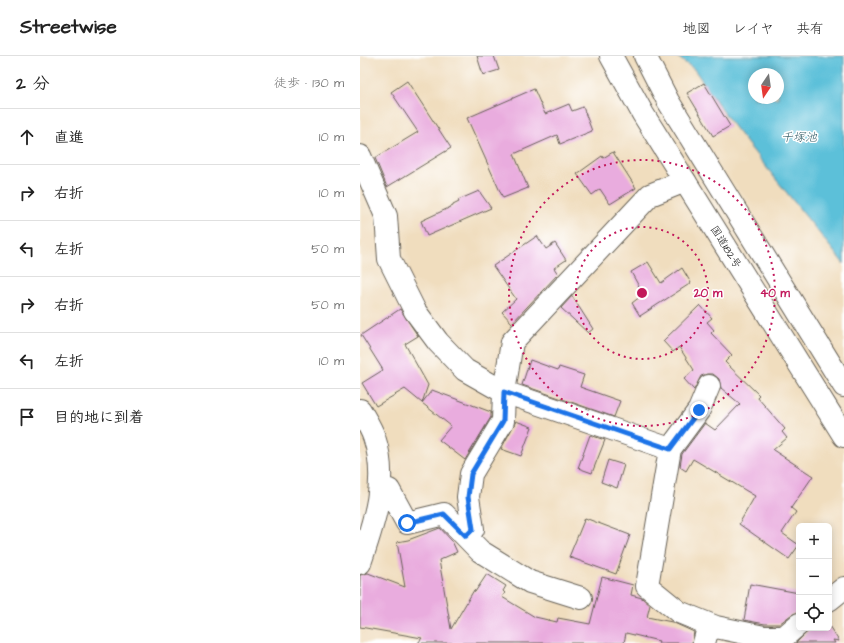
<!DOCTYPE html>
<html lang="ja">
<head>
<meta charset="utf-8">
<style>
	:root { --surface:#fff; --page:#f2f2f2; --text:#222; --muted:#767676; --line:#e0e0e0 }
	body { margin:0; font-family:"Architects Daughter","Klee One",sans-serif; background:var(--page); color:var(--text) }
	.controls { position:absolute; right:12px; bottom:12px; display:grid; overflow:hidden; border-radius:6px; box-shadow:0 2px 10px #0003 }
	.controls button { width:36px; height:36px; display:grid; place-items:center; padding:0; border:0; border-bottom:1px solid var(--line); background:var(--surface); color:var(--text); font:20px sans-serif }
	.compass { position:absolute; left:388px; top:12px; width:36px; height:36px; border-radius:50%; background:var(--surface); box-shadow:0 2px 10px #0003; rotate:193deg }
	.stop { position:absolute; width:12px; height:12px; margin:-9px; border:3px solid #1a73e8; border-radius:50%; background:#fff }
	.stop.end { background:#1a73e8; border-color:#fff; box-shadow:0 1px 4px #0008 }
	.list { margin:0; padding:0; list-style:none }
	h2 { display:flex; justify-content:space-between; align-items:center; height:52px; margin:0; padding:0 16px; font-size:17px }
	h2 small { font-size:13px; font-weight:400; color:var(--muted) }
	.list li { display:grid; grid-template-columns:26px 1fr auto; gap:12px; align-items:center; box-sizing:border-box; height:56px; padding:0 16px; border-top:1px solid var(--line) }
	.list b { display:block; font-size:15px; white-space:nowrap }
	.list em { font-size:13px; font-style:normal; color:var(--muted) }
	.icon { flex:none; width:22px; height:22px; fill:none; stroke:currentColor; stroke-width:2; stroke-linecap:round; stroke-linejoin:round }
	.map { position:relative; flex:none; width:484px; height:587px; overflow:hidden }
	header { display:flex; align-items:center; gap:24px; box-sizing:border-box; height:56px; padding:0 20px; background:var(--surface); border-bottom:1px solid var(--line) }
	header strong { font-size:19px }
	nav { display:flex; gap:22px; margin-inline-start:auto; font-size:14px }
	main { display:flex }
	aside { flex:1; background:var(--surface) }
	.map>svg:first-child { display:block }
</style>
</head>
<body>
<header>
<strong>Streetwise</strong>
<nav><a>地図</a><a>レイヤ</a><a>共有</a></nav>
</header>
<main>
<aside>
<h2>2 分<small>徒歩 · 130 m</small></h2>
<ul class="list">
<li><svg class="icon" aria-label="ahead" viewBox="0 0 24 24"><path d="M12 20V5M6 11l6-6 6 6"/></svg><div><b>直進</b></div><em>10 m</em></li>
<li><svg class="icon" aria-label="right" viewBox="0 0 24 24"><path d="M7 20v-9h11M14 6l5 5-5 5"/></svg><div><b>右折</b></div><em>10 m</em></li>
<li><svg class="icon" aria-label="left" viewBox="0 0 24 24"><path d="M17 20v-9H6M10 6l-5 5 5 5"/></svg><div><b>左折</b></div><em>50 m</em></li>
<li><svg class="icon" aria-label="right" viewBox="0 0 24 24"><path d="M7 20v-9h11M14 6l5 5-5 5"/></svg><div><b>右折</b></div><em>50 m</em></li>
<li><svg class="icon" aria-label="left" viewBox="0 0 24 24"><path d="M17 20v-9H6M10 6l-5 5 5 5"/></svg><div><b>左折</b></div><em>10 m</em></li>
<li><svg class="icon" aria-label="arrive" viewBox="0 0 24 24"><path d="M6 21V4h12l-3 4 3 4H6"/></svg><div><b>目的地に到着</b></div></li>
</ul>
</aside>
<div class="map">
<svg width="484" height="587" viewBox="0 0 484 587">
	<rect width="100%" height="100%" fill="#fff"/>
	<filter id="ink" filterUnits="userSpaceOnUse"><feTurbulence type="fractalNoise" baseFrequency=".025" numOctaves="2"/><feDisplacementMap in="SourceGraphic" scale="8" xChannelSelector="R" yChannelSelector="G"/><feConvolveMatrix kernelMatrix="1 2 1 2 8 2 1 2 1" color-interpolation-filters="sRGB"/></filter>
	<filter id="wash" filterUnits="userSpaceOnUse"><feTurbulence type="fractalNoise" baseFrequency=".012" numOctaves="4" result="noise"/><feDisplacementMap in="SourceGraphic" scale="16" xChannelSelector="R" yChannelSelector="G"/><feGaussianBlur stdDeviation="0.9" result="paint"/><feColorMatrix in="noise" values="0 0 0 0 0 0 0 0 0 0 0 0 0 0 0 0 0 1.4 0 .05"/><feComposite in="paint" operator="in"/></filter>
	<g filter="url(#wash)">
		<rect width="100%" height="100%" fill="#f0ddbe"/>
		<path fill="#5bc0d9" stroke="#3c6e7a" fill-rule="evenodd" d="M316 0H484V208L374 71 334 13ZM394 18H418V42H394Z"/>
		<g id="blocks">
			<path fill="#e9acde" d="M117 0H134L139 14 123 19Z
				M47 25 91 92 27 131 15 102 58 76 31 36Z
				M344 27 370 70 353 80 327 37Z
				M174 33 185 58 209 48 212 55 223 51 232 75 200 88 197 79 154 98 168 132 143 142 107 62Z
				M253 96 276 132 250 148 240 133 232 139 217 118 242 100 243 102Z
				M119 135 131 152 67 180 61 165 93 150V149L99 146 98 144Z
				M177 180 186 193 195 187 206 204 194 212 198 218 152 267 142 256 156 243 133 210Z
				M288 206 301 227 322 212 331 227 280 260 272 247 285 237 284 235 282 236 271 216Z
				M212 240 233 273 228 277 201 252Z
				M340 249 352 262 347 266 354 274 351 277 372 299 365 306 399 339 397 341 425 373 422 376 427 382 413 394 453 420 431 452 436 456 422 477 439 489 429 503 379 468 395 440 333 403 326 415 320 411 322 398 345 367 355 374 380 348 361 332 359 323 353 318H347L341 320 334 334 324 323 334 314 319 291 313 296 303 285Z
				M40 253 58 280 45 288 68 329 62 347 45 333 16 350 2 327 23 314 1 279Z
				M170 304 198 314 199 311 224 319 220 331 260 345 254 361 162 329Z
				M72 334 131 356V361L105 404 79 384 91 370 62 347Z
				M156 365 172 371 161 400 141 393Z
				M230 379 245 384 232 417 218 412Z
				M248 404 264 409 257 432 241 426Z
				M225 462 270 479 256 518 209 501Z
				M80 472 92 485 97 496 79 504 91 573 114 534 115 536 127 518 146 530 143 535 145 537 142 541 175 561 197 566 198 562 230 568 242 521 273 529 271 539 282 542 290 549 287 561 312 566 334 576 332 587H298L299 585 266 577 264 587H58L62 582 0 571V519L8 517 45 531 37 486 48 484Z
				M390 528 439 537V556L431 559 419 568H405L384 564Z
				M469 570 479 585 473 584 475 587H436L451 572H469Z"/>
		</g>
	</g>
	<g filter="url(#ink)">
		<use href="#blocks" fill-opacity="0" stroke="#666055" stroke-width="1"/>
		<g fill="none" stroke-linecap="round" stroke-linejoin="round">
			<defs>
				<path id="street" d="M0 100 26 160 29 203 55 255 78 286 105 314 144 336 143 365 111 418 108 441 113 473 106 480
					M349 330 339 354 310 393 287 530 319 556 356 571
					M0 354C5 363 11 372 14 381 29 425 14 466 0 507
					M310 393 144 336 152 286 290 139 325 125
					M20 431 29 434 47 467 84 458 120 495 170 526 221 542
					M469 544 484 532
					M344 587 347 576 356 571 404 581H424L439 568"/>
				<path id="highway" d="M251 0 283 58 484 380
					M285 0 308 45 484 330"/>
			</defs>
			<use href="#street" stroke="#666055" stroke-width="24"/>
			<use href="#highway" stroke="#666055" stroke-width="24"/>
			<use href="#street" stroke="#fff" stroke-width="22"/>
			<use href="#highway" stroke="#fff" stroke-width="22"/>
		</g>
	</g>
	<g fill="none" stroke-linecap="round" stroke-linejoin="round" filter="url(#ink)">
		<path stroke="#1a73e8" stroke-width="5" d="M47 467 84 458 106 480 113 473 108 441 111 418 143 365 144 336 310 393 339 354"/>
	</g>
	<g fill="none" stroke="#c2185b" stroke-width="2" stroke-dasharray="2 4">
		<circle cx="282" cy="237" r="66"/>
		<circle cx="282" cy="237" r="133"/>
	</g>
	<g text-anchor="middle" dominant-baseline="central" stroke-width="3" stroke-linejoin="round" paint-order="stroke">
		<g font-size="11" fill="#1c1c1c" stroke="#fff">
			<text transform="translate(366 191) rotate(58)">国道182号</text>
		</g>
		<g font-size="12" font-style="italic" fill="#355e68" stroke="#fff">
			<text x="439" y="81">千塚池</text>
		</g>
	</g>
	<circle cx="282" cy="237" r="6" fill="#c2185b" stroke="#fff" stroke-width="2"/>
	<g font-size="12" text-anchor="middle" font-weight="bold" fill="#c2185b" stroke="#fff" stroke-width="3" stroke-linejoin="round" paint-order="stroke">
		<text x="348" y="241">20 m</text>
		<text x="415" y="241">40 m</text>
	</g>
</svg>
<div class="controls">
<button>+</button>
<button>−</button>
<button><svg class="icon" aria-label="locate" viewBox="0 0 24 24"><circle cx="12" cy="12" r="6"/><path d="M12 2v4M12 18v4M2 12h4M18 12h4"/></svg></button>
</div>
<svg class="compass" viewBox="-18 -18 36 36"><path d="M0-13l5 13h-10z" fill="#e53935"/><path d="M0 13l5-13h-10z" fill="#767676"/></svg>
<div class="stop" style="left:47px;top:467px"></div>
<div class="stop end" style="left:339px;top:354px"></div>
</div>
</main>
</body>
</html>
